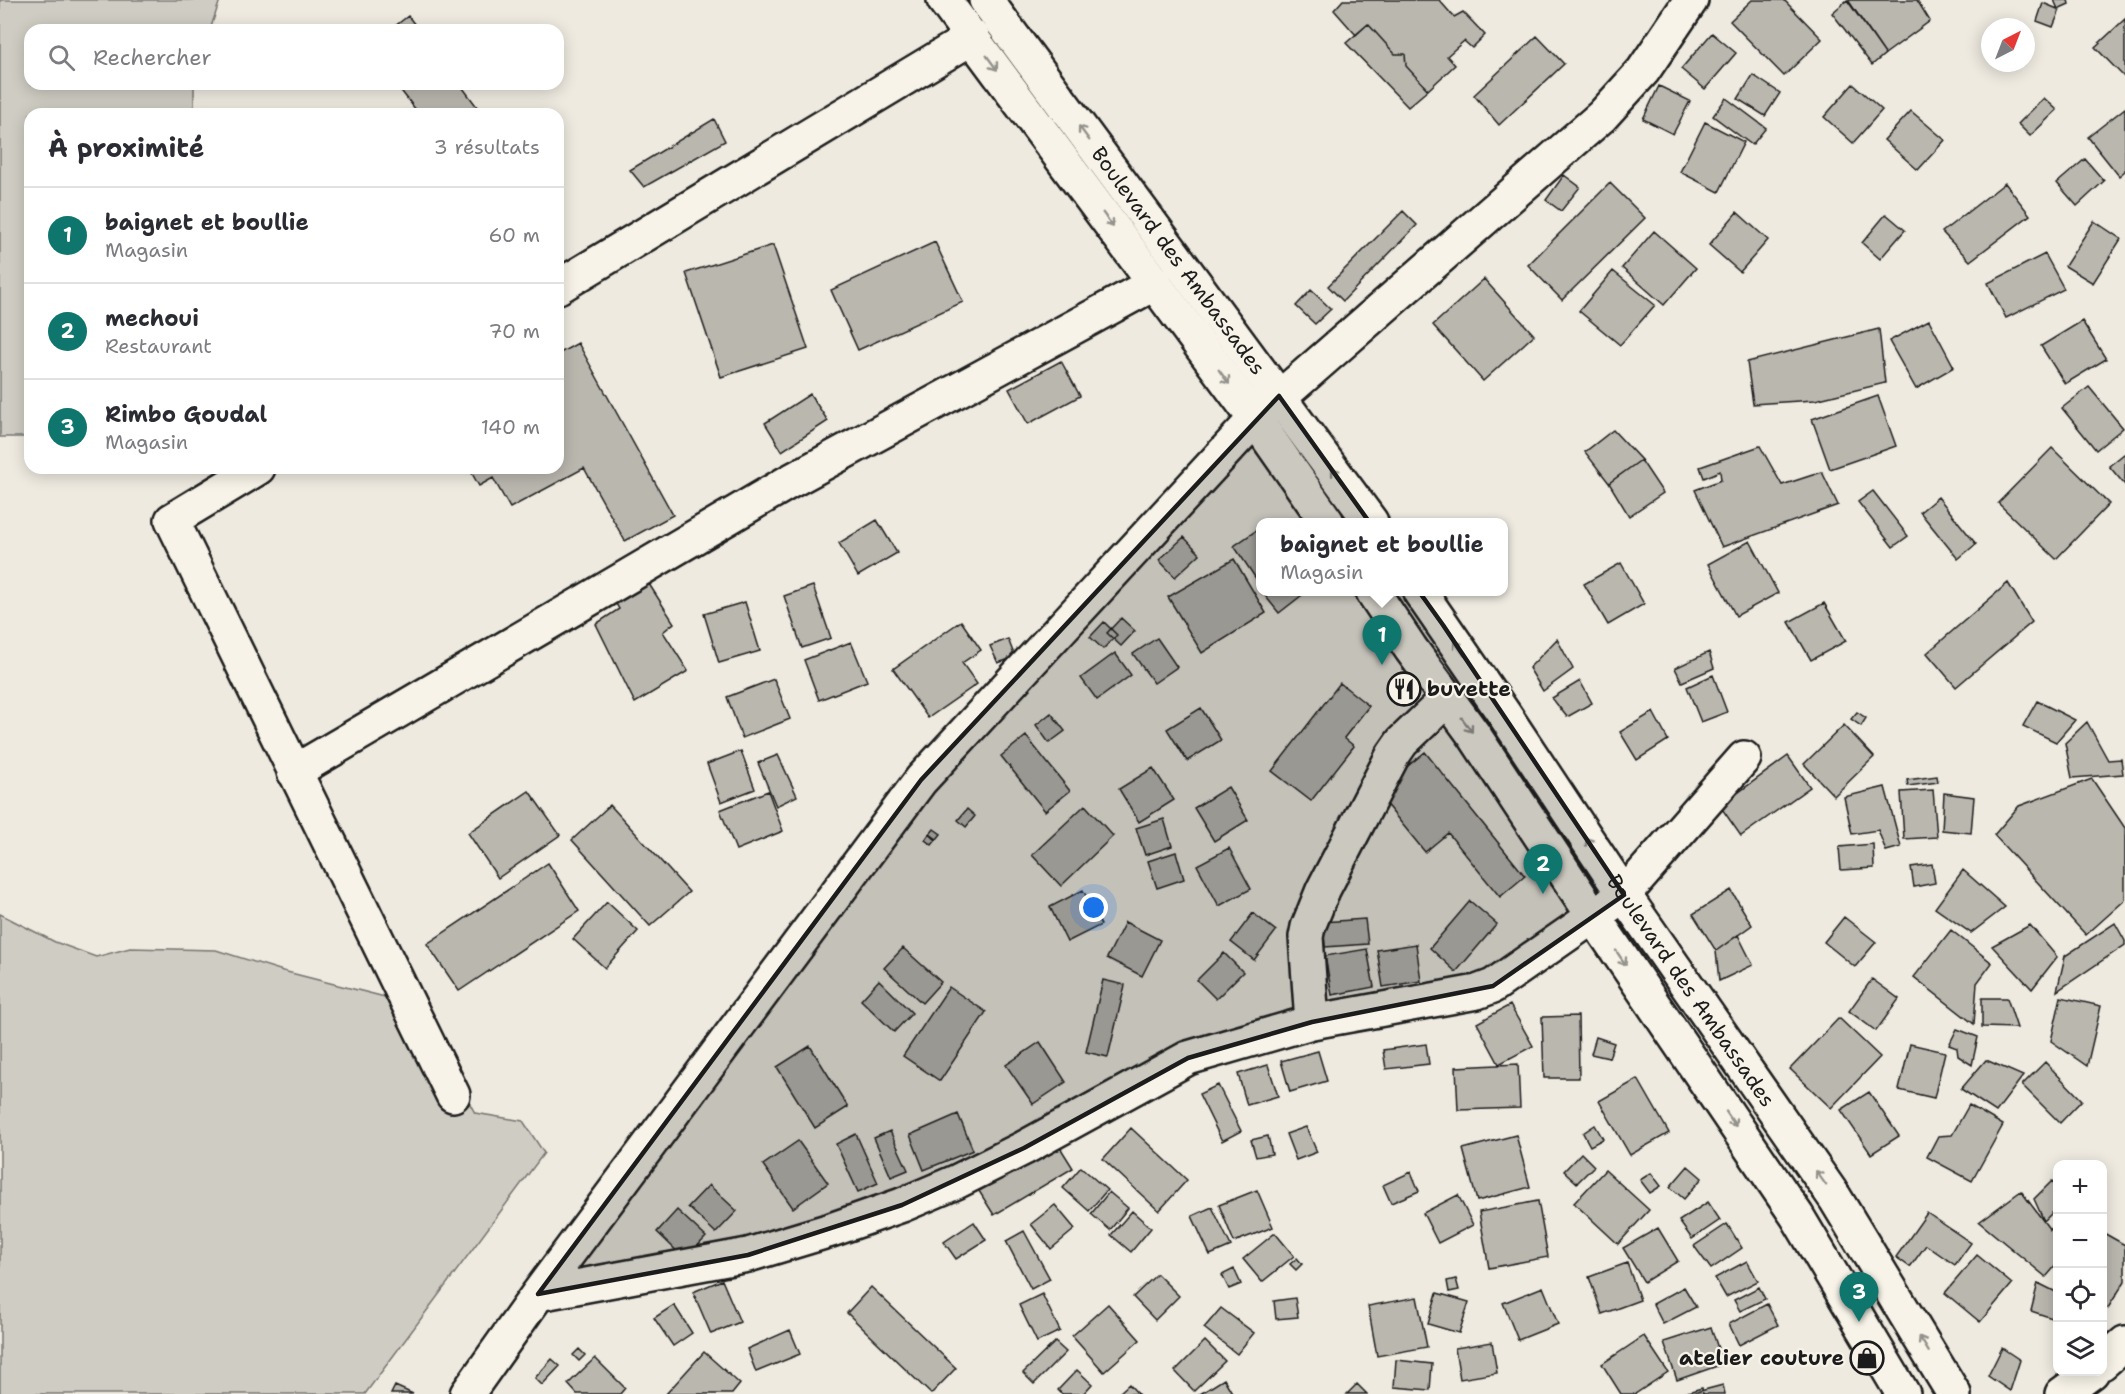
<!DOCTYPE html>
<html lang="fr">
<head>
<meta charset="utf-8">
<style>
	:root { --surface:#fff; --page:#f7f7f7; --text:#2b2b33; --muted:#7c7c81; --line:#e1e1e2; --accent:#0f766e }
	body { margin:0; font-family:"Shantell Sans",sans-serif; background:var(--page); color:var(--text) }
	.controls { position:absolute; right:18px; bottom:18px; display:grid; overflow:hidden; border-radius:12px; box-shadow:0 3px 15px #0003 }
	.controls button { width:54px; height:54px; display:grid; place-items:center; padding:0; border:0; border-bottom:2px solid var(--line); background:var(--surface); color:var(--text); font:30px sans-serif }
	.compass { position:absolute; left:1981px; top:18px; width:54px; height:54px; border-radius:50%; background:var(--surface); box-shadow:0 3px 15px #0003; rotate:42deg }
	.you { position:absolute; left:1094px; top:908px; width:21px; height:21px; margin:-15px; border:4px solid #fff; border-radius:50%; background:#1a73e8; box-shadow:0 0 0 9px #1a73e833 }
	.badge { display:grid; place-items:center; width:39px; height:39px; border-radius:50%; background:var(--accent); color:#fff; font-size:20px; font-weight:700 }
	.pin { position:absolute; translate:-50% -50px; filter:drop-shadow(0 2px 3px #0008) }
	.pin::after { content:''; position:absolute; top:32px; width:21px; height:18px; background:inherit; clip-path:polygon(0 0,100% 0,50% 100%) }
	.popup { position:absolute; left:1256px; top:518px; width:252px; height:78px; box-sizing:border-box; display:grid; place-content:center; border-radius:12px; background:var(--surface); filter:drop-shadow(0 2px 4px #0005); font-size:20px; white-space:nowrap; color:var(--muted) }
	.popup b { font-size:22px; color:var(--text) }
	.popup::after { content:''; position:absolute; left:50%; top:100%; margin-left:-12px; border:12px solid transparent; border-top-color:var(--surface) }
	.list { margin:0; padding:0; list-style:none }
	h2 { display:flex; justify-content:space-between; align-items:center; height:78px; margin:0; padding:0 24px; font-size:26px }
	h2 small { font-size:20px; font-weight:400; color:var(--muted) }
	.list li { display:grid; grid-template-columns:39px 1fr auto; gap:18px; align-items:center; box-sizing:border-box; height:96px; padding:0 24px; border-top:2px solid var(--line) }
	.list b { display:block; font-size:22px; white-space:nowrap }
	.list p { margin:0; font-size:20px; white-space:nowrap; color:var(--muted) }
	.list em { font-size:20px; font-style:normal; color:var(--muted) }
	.icon { flex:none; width:33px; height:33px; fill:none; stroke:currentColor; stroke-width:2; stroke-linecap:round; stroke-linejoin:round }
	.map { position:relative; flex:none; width:2125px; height:1394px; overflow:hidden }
	.search { position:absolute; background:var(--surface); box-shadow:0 3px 15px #0003; left:24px; top:24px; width:540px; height:66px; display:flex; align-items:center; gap:15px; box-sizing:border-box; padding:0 21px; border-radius:18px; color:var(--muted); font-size:22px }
	.panel { position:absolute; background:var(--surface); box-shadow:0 3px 15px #0003; left:24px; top:108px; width:540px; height:366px; border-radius:18px }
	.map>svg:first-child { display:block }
</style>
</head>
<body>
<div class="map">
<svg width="2125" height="1394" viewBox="0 0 2125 1394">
	<rect width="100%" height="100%" fill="#eeeae0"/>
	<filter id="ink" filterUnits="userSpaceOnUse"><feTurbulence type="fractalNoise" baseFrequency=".0167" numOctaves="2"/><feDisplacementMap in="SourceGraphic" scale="12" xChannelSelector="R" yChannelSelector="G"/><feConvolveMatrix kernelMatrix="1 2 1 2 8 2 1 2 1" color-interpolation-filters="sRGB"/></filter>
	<g filter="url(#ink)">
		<path fill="#cfccc3" stroke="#767470" stroke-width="1.5" d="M0 0H220L210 30H30V84H194V114H30V437H0Z
			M0 914 55 942 96 957 130 948 216 950 283 971 416 1005 475 1113 523 1121 544 1153 365 1394H0Z"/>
		<path fill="#bab7af" stroke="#1c1c1c" stroke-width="1.5" d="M1343 0H1439L1454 17 1463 12 1485 35 1472 48 1464 41 1447 56 1455 65 1428 90 1406 66 1405 54H1395L1368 24 1356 35 1334 10Z
			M1752 0H1784L1822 39 1784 76 1730 21Z
			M1847 0 1885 54 1872 65 1832 13Z
			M1848 0H1917L1930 21 1885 54Z
			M2054 0H2068L2069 4 2058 9Z
			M2043 3 2060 10 2053 27 2037 21Z
			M408 16 419 30H390Z
			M2125 19V78L2095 47Z
			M1368 24 1395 54H1405L1406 66 1428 90 1408 107 1346 43Z
			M1712 33 1736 53 1705 89 1681 69Z
			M1537 36 1564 64 1499 125 1474 95Z
			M1753 75 1780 93 1765 116 1738 99Z
			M396 84H460L478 108 470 114H419Z
			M1853 84 1882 110 1853 143 1824 117Z
			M1659 86 1690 101 1673 134 1643 119Z
			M1726 98 1766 128 1752 145 1713 116Z
			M2044 98 2057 110 2030 136 2018 124Z
			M2125 108V171L2119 176 2088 137Z
			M1911 111 1945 140 1918 170 1884 140Z
			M714 119 725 141 644 187 630 170Z
			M1705 122 1744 142 1719 192 1680 172Z
			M2085 159 2104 181 2077 206 2057 183Z
			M1564 175 1580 187 1561 211 1546 200Z
			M1610 183 1645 218 1562 300 1528 265Z
			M2005 183 2030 215 1970 261 1942 232Z
			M1403 211 1417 225 1343 301 1328 286Z
			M1737 212 1768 240 1740 272 1709 245Z
			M1886 214 1905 230 1880 259 1862 243Z
			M2094 221 2121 239 2093 283 2065 266Z
			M1654 231 1696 268 1664 305 1622 268Z
			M935 242 963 302 858 350 831 290Z
			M773 245 808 349 721 377 686 273Z
			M2045 254 2064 289 2006 318 1988 283Z
			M1613 271 1655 305 1620 345 1579 311Z
			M1484 279 1534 335 1483 381 1433 325Z
			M1311 290 1331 309 1315 324 1296 306Z
			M1929 320 1954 367 1916 389 1889 341Z
			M2082 321 2106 359 2065 384 2041 346Z
			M1879 329 1885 383 1815 400 1753 404 1747 362Z
			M578 343 673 515 625 541 584 468 510 508 493 478 479 486 469 468H558V354Z
			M1061 361 1080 396 1028 424 1009 389Z
			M2089 387 2123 428 2096 450 2062 408Z
			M810 394 828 421 782 451 765 423Z
			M1878 396 1896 446 1830 469 1812 419Z
			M1613 430 1641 460 1609 483 1585 452Z
			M1760 446 1782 485 1822 472 1838 505 1722 547 1695 490 1721 480 1720 471 1704 478 1700 467Z
			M2052 448 2109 504 2056 559 1998 503Z
			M2124 454 2125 455V485L2109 466Z
			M1641 460 1663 493 1629 516 1609 483Z
			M1873 491 1908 536 1893 547 1858 502Z
			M1938 497 1976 544 1958 559 1920 512Z
			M877 520 897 553 858 576 839 543Z
			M1260 528V582L1259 583 1234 546Z
			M1184 537 1200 554 1175 577 1159 560Z
			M1750 541 1778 593 1736 616 1708 564Z
			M1234 559 1266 613 1202 653 1168 597Z
			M1621 563 1644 604 1608 625 1584 584Z
			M2008 583 2032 622 1956 687 1927 653Z
			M649 584 674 623 663 632 688 671 635 703 596 624 619 609 615 602Z
			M813 586 831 638 802 648 784 596Z
			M1262 592H1306L1279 613Z
			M745 602 760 651 719 663 704 614Z
			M1824 603 1846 641 1811 660 1789 622Z
			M1121 618 1135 631 1121 646 1107 633Z
			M961 621 981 650 962 663 977 684 928 718 893 669Z
			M1104 622 1117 635 1103 649 1090 637Z
			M1157 638 1177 667 1154 683 1133 654Z
			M1008 639 1015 657 998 663 990 646Z
			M1557 639 1573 669 1543 691 1529 668Z
			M851 642 867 681 819 700 804 660Z
			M1709 652 1714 668 1682 682 1675 668Z
			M1115 653 1131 675 1097 700 1081 678Z
			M1713 675 1727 712 1701 722 1687 687Z
			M774 679 790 719 742 738 727 697Z
			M1580 681 1592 703 1567 717 1552 698Z
			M1340 683 1369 706 1344 738 1354 746 1311 801 1272 771Z
			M2037 701 2075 720 2056 742 2023 726Z
			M1201 708 1221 740 1187 761 1167 729Z
			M1653 712 1668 740 1637 760 1620 732Z
			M1857 712 1866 718 1861 726 1851 719Z
			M1051 713 1065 731 1049 743 1036 725Z
			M2087 722 2108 760 2121 759 2123 774 2072 778 2065 743Z
			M1844 725 1874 757 1834 796 1804 764Z
			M1026 736 1070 791 1045 811 1001 756Z
			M741 751 755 789 721 802 707 764Z
			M1425 752 1525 876 1500 897 1448 833 1425 852 1376 792Z
			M778 755 797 796 776 806 758 763Z
			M1788 756 1810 787 1741 836 1720 806Z
			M1153 768 1174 800 1139 822 1119 789Z
			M1937 776 1938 782 1908 786 1907 780Z
			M2092 779 2125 828V900L2086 935 1994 835 2019 806Z
			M1228 787 1248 820 1214 841 1194 808Z
			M1885 787 1901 847 1886 851 1878 830 1852 834 1844 797Z
			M1933 790 1937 837 1904 839 1901 792Z
			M529 791 560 835 498 878 468 833Z
			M768 791 783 831 736 850 720 810Z
			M1944 793 1974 797 1971 833 1942 830Z
			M610 805 689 892 650 926 572 840Z
			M1085 805 1113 836 1061 886 1032 855Z
			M967 809 975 816 966 827 958 820Z
			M1164 819 1172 846 1145 855 1136 828Z
			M934 829 941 834 937 839 930 834Z
			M929 834 936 840 932 845 925 840Z
			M1873 844 1874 868 1841 870 1839 847Z
			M1229 848 1251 889 1219 906 1197 865Z
			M1176 852 1184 879 1157 888 1148 861Z
			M548 863 579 911 459 991 427 944Z
			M1932 864 1935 883 1914 887 1911 867Z
			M1963 870 2005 907 1971 933 1935 908Z
			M1083 890 1101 925 1067 942 1050 907Z
			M1731 890 1752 925 1716 951 1693 914Z
			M1470 901 1497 924 1456 972 1430 948Z
			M607 902 638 931 605 968 573 939Z
			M1253 913 1276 931 1254 960 1231 942Z
			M1844 917 1876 942 1855 967 1824 942Z
			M1365 919 1368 944 1325 947 1323 922Z
			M1125 922 1160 940 1142 976 1107 958Z
			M2115 923 2125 941V945L2057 991 2065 956Z
			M2030 925 2057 957 2032 989 1992 946Z
			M1951 930 1992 963 1977 983 1974 1024 1914 977Z
			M1738 935 1753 965 1719 981 1716 951Z
			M1416 944 1421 981 1383 987 1377 950Z
			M903 948 941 982 922 1003 884 968Z
			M1367 949 1374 987 1332 995 1325 956Z
			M1224 953 1243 972 1216 999 1197 980Z
			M1872 979 1899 999 1876 1031 1849 1011Z
			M879 980 912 1013 894 1032 861 1000Z
			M1103 980 1125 985 1108 1057 1086 1052Z
			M949 987 986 1012 940 1081 903 1056Z
			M2061 997 2101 1006 2087 1066 2051 1041Z
			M1982 998H2007L2017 1028 1982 1027Z
			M1510 1005 1533 1046 1499 1064 1477 1023Z
			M1578 1016 1579 1078H1544L1542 1017Z
			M1839 1018 1880 1057 1831 1108 1790 1069Z
			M1957 1029 1978 1037 1972 1065 1958 1056 1957 1048 1949 1045Z
			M1596 1037 1614 1043 1609 1058 1591 1054Z
			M1040 1042 1066 1082 1033 1104 1006 1065Z
			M1426 1044 1429 1064 1386 1069 1383 1050Z
			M1910 1044 1945 1052 1934 1098 1899 1090Z
			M810 1046 848 1107 815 1128 777 1067Z
			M1318 1051 1327 1081 1290 1092 1281 1061Z
			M1986 1060 2023 1076 1996 1112 1961 1089Z
			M2045 1062 2082 1100 2060 1123 2022 1085Z
			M1518 1064 1520 1108 1458 1110 1456 1067Z
			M1268 1065 1278 1096 1247 1105 1238 1074Z
			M1638 1079 1669 1133 1630 1155 1599 1101Z
			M1218 1085 1241 1131 1222 1141 1199 1094Z
			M1869 1092 1899 1136 1871 1154 1841 1110Z
			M1969 1105 2003 1125 1972 1181 1927 1157 1938 1136 1952 1135Z
			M958 1114 973 1150 924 1170 910 1135Z
			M1595 1125 1603 1139 1590 1146 1583 1133Z
			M1306 1127 1317 1152 1296 1160 1286 1134Z
			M1131 1128 1187 1180 1159 1211 1103 1159Z
			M890 1131 908 1170 891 1177 874 1138Z
			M856 1134 878 1183 858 1192 836 1144Z
			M1516 1135 1530 1187 1477 1201 1463 1149Z
			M1268 1136 1272 1154 1256 1157 1251 1140Z
			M798 1141 828 1183 793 1208 763 1165Z
			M1058 1144 1073 1168 994 1215 979 1191Z
			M1581 1153 1594 1166 1577 1183 1564 1171Z
			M1688 1166 1702 1178 1684 1199 1670 1187Z
			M1081 1167 1107 1190 1089 1211 1063 1188Z
			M1605 1170 1649 1210 1618 1244 1574 1203Z
			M1411 1172 1419 1191 1391 1203 1383 1185Z
			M1651 1173 1661 1186 1650 1193 1640 1180Z
			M2052 1181 2058 1187V1207L2044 1221 2034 1199Z
			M709 1185 737 1211 716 1233 688 1207Z
			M1257 1190 1273 1227 1234 1242 1219 1205Z
			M2021 1191 2050 1230 2058 1225V1263L2046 1277 1979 1222Z
			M1109 1192 1128 1208 1110 1230 1091 1214Z
			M1458 1195 1473 1225 1438 1243 1423 1213Z
			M1538 1201 1548 1257 1489 1268 1479 1212Z
			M1708 1202 1720 1220 1692 1239 1679 1221Z
			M1055 1205 1075 1229 1051 1249 1031 1224Z
			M1212 1207 1231 1246 1210 1255 1192 1216Z
			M677 1210 706 1237 685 1259 657 1232Z
			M1132 1211 1151 1228 1131 1252 1111 1235Z
			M1927 1213 1971 1243 1955 1265 1926 1245 1910 1267 1896 1257Z
			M974 1222 986 1240 956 1259 944 1242Z
			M1727 1224 1742 1248 1711 1269 1694 1246Z
			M1658 1228 1678 1261 1644 1282 1623 1248Z
			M1024 1231 1050 1279 1031 1289 1006 1241Z
			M2102 1232 2125 1245V1281L2108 1308 2102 1304Z
			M1275 1233 1294 1256 1262 1282 1243 1259Z
			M1977 1255 2012 1284 1980 1322 1945 1293Z
			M1297 1258 1302 1264 1296 1270 1290 1264Z
			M1747 1261 1758 1281 1726 1297 1715 1278Z
			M1627 1263 1640 1300 1602 1314 1589 1277Z
			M1234 1269 1241 1284 1229 1289 1222 1275Z
			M1157 1274 1179 1296 1155 1320 1133 1297Z
			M1456 1279 1459 1290 1449 1292 1447 1281Z
			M722 1280 740 1322 711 1334 693 1292Z
			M2038 1283 2058 1293V1320L2031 1311Z
			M871 1287 956 1368 931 1394 847 1313Z
			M1543 1287 1558 1324 1518 1340 1503 1303Z
			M1684 1287 1696 1307 1663 1324 1653 1304Z
			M1759 1287 1765 1299 1740 1311 1734 1300Z
			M1437 1293 1469 1302 1459 1333 1428 1324Z
			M1042 1294 1060 1331 1037 1342 1019 1305Z
			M1417 1297 1427 1347 1377 1356 1368 1306Z
			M1295 1298 1298 1317 1276 1319 1274 1301Z
			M1108 1304 1140 1340 1104 1372 1072 1336Z
			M1767 1304 1778 1325 1739 1345 1729 1324Z
			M674 1305 692 1333 673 1346 654 1318Z
			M1221 1308 1254 1333 1237 1354 1204 1328Z
			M1711 1327 1723 1364 1677 1380 1664 1342Z
			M790 1330 800 1354 756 1372 747 1349Z
			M1644 1336 1668 1372 1635 1394H1621L1602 1364Z
			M1205 1341 1225 1361 1194 1391 1175 1371Z
			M1055 1342 1066 1352 1034 1384 1023 1373Z
			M1492 1342 1497 1373 1460 1379 1455 1348Z
			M2002 1348 2020 1360 2010 1391 1988 1376Z
			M579 1349 585 1355 579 1361 573 1355Z
			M704 1352 740 1384 732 1394H666Z
			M595 1358 625 1388 620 1394H577L568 1384Z
			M552 1359 560 1366 542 1385 535 1378Z
			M1396 1360 1432 1364 1430 1390 1394 1387Z
			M1077 1370 1092 1384 1083 1394H1062L1058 1390Z
			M1224 1379 1233 1394H1200Z
			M1129 1384 1138 1394H1118Z
			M1357 1384 1367 1394H1347Z
			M1723 1385 1725 1394H1689Z
			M395 1386 413 1394H391Z
			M1702 1388 1703 1394H1680Z"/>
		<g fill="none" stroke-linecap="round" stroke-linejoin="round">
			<defs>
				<path id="street" d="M558 287 973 37
					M258 468 172 520 453 1095
					M294 772 787 483 1155 283
					M1312 1022 1306 937 1308 927 1323 890 1393 755 1402 742 1447 699
					M538 1294 748 1255 831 1230 902 1205 956 1182 1024 1148 1188 1058 1312 1022 1477 992 1493 986 1624 895 1744 758
					M2102 1363 2125 1343
					M467 1394 538 1294 921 780 1255 419 1602 116 1643 71 1691 0
					M2062 1394 2092 1372"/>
				<g id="secondary">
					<path d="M944 0 1255 419 1327 522"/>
					<path id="s1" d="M986 0 1371 522"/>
					<path d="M1373 592 1411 649 1474 735 1594 917 1797 1216 1903 1394"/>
					<path id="s2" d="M1420 592 1504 714 1624 895 1835 1198 1954 1394"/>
				</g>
			</defs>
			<use href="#street" stroke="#1c1c1c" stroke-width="38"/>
			<use href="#secondary" stroke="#1c1c1c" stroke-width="38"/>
			<use href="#street" stroke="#f7f3e8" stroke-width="33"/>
			<use href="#secondary" stroke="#f7f3e8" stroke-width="33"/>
		</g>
		<defs><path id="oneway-shaft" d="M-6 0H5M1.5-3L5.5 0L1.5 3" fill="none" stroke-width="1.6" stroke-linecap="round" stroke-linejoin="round" transform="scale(1.5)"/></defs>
		<g stroke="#94928c">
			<use href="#oneway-shaft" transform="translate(992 63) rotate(54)"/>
			<use href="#oneway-shaft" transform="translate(1084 133) rotate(-126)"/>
			<use href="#oneway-shaft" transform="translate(1108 220) rotate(54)"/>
			<use href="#oneway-shaft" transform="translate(1224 377) rotate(54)"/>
			<use href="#oneway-shaft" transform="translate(1337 475) rotate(-126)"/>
			<use href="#oneway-shaft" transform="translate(1459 648) rotate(-125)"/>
			<use href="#oneway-shaft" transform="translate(1467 725) rotate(54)"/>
			<use href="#oneway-shaft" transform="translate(1591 845) rotate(-124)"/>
			<use href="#oneway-shaft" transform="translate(1621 958) rotate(56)"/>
			<use href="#oneway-shaft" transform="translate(1731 1119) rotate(56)"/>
			<use href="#oneway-shaft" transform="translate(1821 1178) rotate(-125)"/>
			<use href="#oneway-shaft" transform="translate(1924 1344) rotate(-121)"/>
		</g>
	</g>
	<path fill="#1c1c1c" fill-opacity="0.2" stroke="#1c1c1c" stroke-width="4.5" stroke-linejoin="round" d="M1279 396 1443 625 1624 895 1493 986 1312 1022 1188 1058 1024 1148 902 1205 748 1255 538 1294 921 780Z"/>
	<defs>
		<symbol id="restaurant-ring" viewBox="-11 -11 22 22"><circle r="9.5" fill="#f7f3e8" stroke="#1c1c1c" stroke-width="1.5"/><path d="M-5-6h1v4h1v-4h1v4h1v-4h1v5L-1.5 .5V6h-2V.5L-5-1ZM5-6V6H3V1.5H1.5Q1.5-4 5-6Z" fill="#1c1c1c"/></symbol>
		<symbol id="shop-ring" viewBox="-11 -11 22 22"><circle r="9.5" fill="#f7f3e8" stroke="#1c1c1c" stroke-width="1.5"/><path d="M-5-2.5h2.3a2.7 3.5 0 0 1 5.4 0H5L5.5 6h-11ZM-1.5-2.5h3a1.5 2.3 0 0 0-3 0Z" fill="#1c1c1c"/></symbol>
	</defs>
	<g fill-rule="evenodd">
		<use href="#restaurant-ring" x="1385" y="670" width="38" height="38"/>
		<use href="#shop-ring" x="1848" y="1339" width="38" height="38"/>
	</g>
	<g text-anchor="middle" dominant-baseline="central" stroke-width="4.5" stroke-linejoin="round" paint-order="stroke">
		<g font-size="21" fill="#1c1c1c" stroke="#f7f3e8">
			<text stroke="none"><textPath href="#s1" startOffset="324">Boulevard des Ambassades</textPath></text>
			<text stroke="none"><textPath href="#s2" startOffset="482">Boulevard des Ambassades</textPath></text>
		</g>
		<g font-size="21" font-weight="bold" fill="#1c1c1c" stroke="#f7f3e8" text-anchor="start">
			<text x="1427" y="689">buvette</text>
			<text x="1844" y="1358" text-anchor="end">atelier couture</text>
		</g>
	</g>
</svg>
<div class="controls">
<button>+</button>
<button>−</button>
<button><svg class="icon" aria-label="locate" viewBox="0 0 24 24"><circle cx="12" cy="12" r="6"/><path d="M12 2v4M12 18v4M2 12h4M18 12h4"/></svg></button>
<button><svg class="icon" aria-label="layers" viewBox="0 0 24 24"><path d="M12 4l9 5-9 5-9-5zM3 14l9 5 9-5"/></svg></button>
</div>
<svg class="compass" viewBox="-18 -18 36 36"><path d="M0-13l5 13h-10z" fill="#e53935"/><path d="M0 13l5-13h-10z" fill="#7c7c81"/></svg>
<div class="you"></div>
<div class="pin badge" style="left:1382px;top:665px">1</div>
<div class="popup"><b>baignet et boullie</b>Magasin</div>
<div class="pin badge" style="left:1543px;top:894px">2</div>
<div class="pin badge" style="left:1859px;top:1322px">3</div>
<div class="search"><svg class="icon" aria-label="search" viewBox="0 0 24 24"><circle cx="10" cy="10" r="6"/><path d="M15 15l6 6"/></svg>Rechercher</div>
<section class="panel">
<h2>À proximité<small>3 résultats</small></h2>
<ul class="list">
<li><span class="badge">1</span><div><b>baignet et boullie</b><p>Magasin</p></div><em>60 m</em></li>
<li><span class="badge">2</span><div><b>mechoui</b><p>Restaurant</p></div><em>70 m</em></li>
<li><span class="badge">3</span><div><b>Rimbo Goudal</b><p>Magasin</p></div><em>140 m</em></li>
</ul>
</section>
</div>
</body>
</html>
